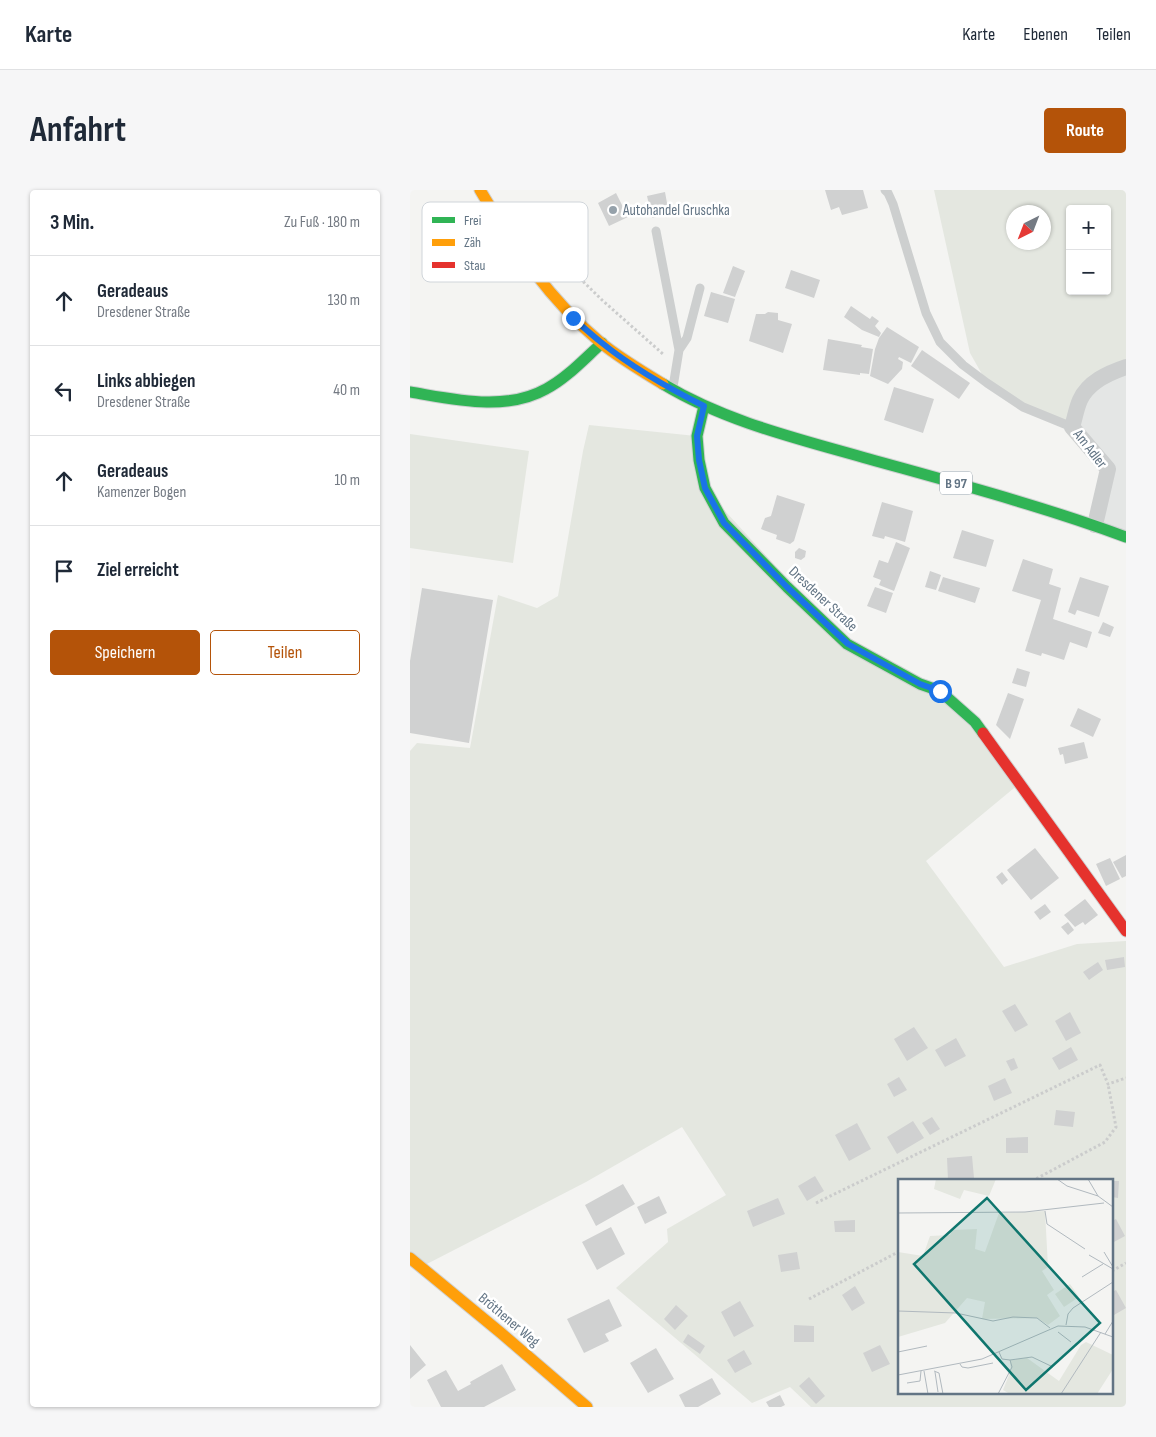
<!DOCTYPE html>
<html lang="de">
<head>
<meta charset="utf-8">
<style>
	:root { --surface:#fff; --page:#f6f6f7; --text:#1f2937; --muted:#747a83; --line:#e0e1e3; --accent:#b45309 }
	body { margin:0; font-family:"Sofia Sans Condensed",sans-serif; background:var(--page); color:var(--text) }
	.controls { position:absolute; right:15px; top:15px; display:grid; overflow:hidden; border-radius:5px; box-shadow:0 1px 4px #0004 }
	.controls button { width:45px; height:45px; display:grid; place-items:center; padding:0; border:0; border-bottom:1px solid var(--line); background:var(--surface); color:var(--text); font:25px sans-serif }
	.compass { position:absolute; left:596px; top:15px; width:45px; height:45px; border-radius:50%; background:var(--surface); box-shadow:0 1px 4px #0004; rotate:222deg }
	.stop { position:absolute; width:15px; height:15px; margin:-11px; border:4px solid #1a73e8; border-radius:50%; background:#fff }
	.stop.end { background:#1a73e8; border-color:#fff; box-shadow:0 1px 5px #0008 }
	.list { margin:0; padding:0; list-style:none }
	h2 { display:flex; justify-content:space-between; align-items:center; height:65px; margin:0; padding:0 20px; font-size:21px }
	h2 small { font-size:16px; font-weight:400; color:var(--muted) }
	.list li { display:grid; grid-template-columns:32px 1fr auto; gap:15px; align-items:center; box-sizing:border-box; height:90px; padding:0 20px; border-top:1px solid var(--line) }
	.list b { display:block; font-size:19px; white-space:nowrap }
	.list p { margin:0; font-size:16px; white-space:nowrap; color:var(--muted) }
	.list em { font-size:16px; font-style:normal; color:var(--muted) }
	.actions { display:flex; gap:10px; padding:15px 20px }
	.actions a { flex:1; padding:11px 0; border:1px solid var(--accent); border-radius:5px; text-align:center; font-size:18px; color:var(--accent) }
	.actions .main { background:var(--accent); color:#fff }
	.icon { flex:none; width:28px; height:28px; fill:none; stroke:currentColor; stroke-width:2; stroke-linecap:round; stroke-linejoin:round }
	.map { position:relative; flex:none; width:716px; height:1217px; overflow:hidden; border-radius:5px }
	header { display:flex; align-items:center; gap:30px; box-sizing:border-box; height:70px; padding:0 25px; background:var(--surface); border-bottom:1px solid var(--line) }
	header strong { font-size:24px }
	nav { display:flex; gap:28px; margin-inline-start:auto; font-size:18px }
	.intro { display:flex; align-items:center; justify-content:space-between; box-sizing:border-box; height:120px; padding:0 30px }
	h1 { margin:0; font-size:35px }
	.button { padding:12px 22px; border-radius:5px; background:var(--accent); color:#fff; font-size:18px; font-weight:700 }
	main { display:flex; gap:30px; padding:0 30px }
	aside { flex:1; background:var(--surface); border-radius:5px; box-shadow:0 1px 4px #0004 }
	.map>svg:first-child { display:block }
</style>
</head>
<body>
<header>
<strong>Karte</strong>
<nav><a>Karte</a><a>Ebenen</a><a>Teilen</a></nav>
</header>
<div class="intro"><h1>Anfahrt</h1><a class="button">Route</a></div>
<main>
<aside>
<h2>3 Min.<small>Zu Fuß · 180 m</small></h2>
<ul class="list">
<li><svg class="icon" aria-label="ahead" viewBox="0 0 24 24"><path d="M12 20V5M6 11l6-6 6 6"/></svg><div><b>Geradeaus</b><p>Dresdener Straße</p></div><em>130 m</em></li>
<li><svg class="icon" aria-label="left" viewBox="0 0 24 24"><path d="M17 20v-9H6M10 6l-5 5 5 5"/></svg><div><b>Links abbiegen</b><p>Dresdener Straße</p></div><em>40 m</em></li>
<li><svg class="icon" aria-label="ahead" viewBox="0 0 24 24"><path d="M12 20V5M6 11l6-6 6 6"/></svg><div><b>Geradeaus</b><p>Kamenzer Bogen</p></div><em>10 m</em></li>
<li><svg class="icon" aria-label="arrive" viewBox="0 0 24 24"><path d="M6 21V4h12l-3 4 3 4H6"/></svg><div><b>Ziel erreicht</b></div></li>
</ul>
<div class="actions"><a class="main">Speichern</a><a>Teilen</a></div>
</aside>
<div class="map">
<svg width="716" height="1217" viewBox="0 0 716 1217">
	<rect width="100%" height="100%" fill="#f4f4f2"/>
	<path fill="#e4e6e5" d="M716 177V346L686 334 699 278 662 237 670 209Z"/>
	<path fill="#e4e7e0" fill-rule="evenodd" d="M524 0H716V177L685 191 662 237 613 217 577 193 560 163ZM660 19H697V101H660ZM604 22H634V52H604Z
		M179 235 286 246 294 298 437 454 530 501 609 594 516 671 594 777 667 754 716 751V1217H401L380 1197 342 1213 206 1098 258 1052 257 1039 316 1005 272 937 176 992 11 1077 0 1068V561L7 553 60 558 88 405 127 418 148 406 173 261ZM490 991H702V1203H490Z
		M0 244 119 261 103 373 0 358Z"/>
	<path fill="#d0d1d1" d="M415 0H453L458 18 432 25 429 17 421 20Z
		M255 2 259 24 242 28 237 6Z
		M206 3 218 27 199 36 188 13Z
		M323 76 335 81 325 107 313 103Z
		M381 80 410 90 404 108 375 98Z
		M301 102 325 109 318 133 294 126Z
		M441 116 460 129 462 126 469 131 465 136 471 143 469 147 452 140 434 127Z
		M358 122 368 123V130L382 134 373 163 339 151 346 124H355Z
		M477 137 509 157 501 173 489 167 488 169 493 172 492 179 478 194 460 186 465 159 469 148Z
		M418 149 452 155 451 157 463 159 459 184 450 183V185L413 180Z
		M512 160 560 193 549 209 501 176Z
		M484 197 524 209 513 243 474 230Z
		M367 305 395 314 384 351 380 354 366 349 367 345 351 339 355 328 361 326Z
		M472 312 503 321 495 352 475 346 474 349 462 346Z
		M552 340 584 350 576 377 543 368Z
		M486 352 500 358 484 401 469 395 471 390 463 387 469 370 478 373Z
		M389 358 396 361 395 367 391 370 385 368V362Z
		M613 369 643 379 639 394 651 398 643 429 682 442 677 458 660 452 654 470 632 463 631 466 615 461 631 410 602 401Z
		M520 381 531 385 526 400 515 397Z
		M533 387 570 398 565 413 528 401Z
		M670 387 699 396 689 427 667 420 665 425 658 422Z
		M465 397 483 403 476 423 457 416Z
		M12 398 83 410 59 553 0 543V471Z
		M693 432 704 437 700 447 688 443Z
		M607 478 620 482 616 497 602 493Z
		M598 503 614 509 600 549 586 535Z
		M668 518 691 529 683 547 660 536Z
		M674 552 678 568 655 574 653 564 650 565 648 558Z
		M625 658 649 688 621 710 597 680Z
		M716 665V686L712 688 703 672Z
		M700 668 710 689 696 696 686 674Z
		M592 682 598 690 592 695 586 687Z
		M675 709 688 725 675 735 673 732 665 737 654 725Z
		M635 714 641 722 630 730 624 722Z
		M658 732 664 740 658 745 651 737Z
		M714 767 715 777 697 780 695 770Z
		M688 772 693 780 679 790 673 782Z
		M605 814 618 835 605 842 592 821Z
		M660 822 671 843 656 851 645 831Z
		M504 837 518 858 497 871 484 849Z
		M546 848 556 866 535 877 525 860Z
		M661 857 668 870 649 880 642 868Z
		M604 868 608 878 601 881 596 871Z
		M489 887 497 900 484 907 477 894Z
		M595 888 602 903 584 911 578 896Z
		M646 920 665 922 663 937 644 935Z
		M522 927 530 939 520 945 512 933Z
		M503 931 514 948 487 964 477 947Z
		M447 933 461 959 439 971 425 945Z
		M618 947V963H596V948Z
		M562 966 564 988 538 990 537 968Z
		M405 986 414 1001 397 1011 388 996Z
		M702 991H709L708 1008 702 1007Z
		M213 994 225 1014 186 1036 175 1015Z
		M249 1006 257 1023 235 1034 227 1017Z
		M368 1008 375 1024 343 1037 337 1021Z
		M706 1029 715 1046 702 1053V1031Z
		M445 1030V1042H425L424 1031Z
		M201 1037 215 1064 187 1080 172 1052Z
		M387 1062 390 1079 371 1082 368 1065Z
		M445 1096 455 1113 442 1121 432 1105Z
		M706 1100 716 1118 704 1125 702 1122V1102Z
		M199 1109 212 1136 195 1144 199 1151 174 1163 157 1129Z
		M330 1111 344 1136 324 1147 311 1122Z
		M266 1115 278 1126 265 1140 254 1129Z
		M384 1135 404 1136V1152H384Z
		M278 1144 295 1156 290 1164 273 1152Z
		M0 1155 16 1175 0 1189Z
		M470 1155 480 1174 462 1182 453 1163Z
		M246 1158 264 1189 238 1203 220 1173Z
		M334 1160 342 1174 325 1183 317 1170Z
		M92 1174 106 1200 74 1217H31L17 1190 36 1180 48 1201 61 1194 60 1192Z
		M399 1187 415 1206 406 1214 389 1196Z
		M302 1188 311 1204 288 1217H275L269 1205Z
		M370 1205 375 1215 371 1217H359L356 1212Z"/>
	<g fill="none" stroke-linecap="round" stroke-linejoin="round">
		<defs>
			<path id="fast" d="M253 194C316 232 389 249 459 269 545 293 632 316 716 347
				M0 202C43 209 95 222 136 199 157 188 174 169 192 153
				M294 216 287 246 289 270 295 298 314 333 377 397 437 454 510 494 530 501 565 532 573 543"/>
			<path id="slow" d="M70 0C103 56 140 110 190 152 208 167 233 182 253 194
				M0 1068 91 1143 177 1217"/>
			<path id="jam" d="M573 543 716 741"/>
		</defs>
		<use href="#fast" stroke="#cfd1d2" stroke-width="13"/>
		<use href="#slow" stroke="#cfd1d2" stroke-width="13"/>
		<use href="#jam" stroke="#cfd1d2" stroke-width="13"/>
		<path stroke="#cbcccc" stroke-width="3" stroke-dasharray="2.5 2.5" stroke-linecap="butt" d="M117 28 145 64 192 110 253 164
			M622 991 695 952 706 937 698 894
			M406 1013 690 875 698 894 716 888
			M702 1081 716 1073
			M399 1109 490 1061"/>
		<path stroke="#cdcfcf" stroke-width="9" d="M475 0 478 3 483 14 516 123 530 152 553 175 577 193 613 217 662 237
			M246 41 269 160
			M263 197 269 160 277 148 290 98"/>
		<path stroke="#cdcfcf" stroke-width="16" d="M685 335 698 279 662 237C665 228 666 219 670 210 678 192 698 183 716 177"/>
		<use href="#fast" stroke="#30b455" stroke-width="11"/>
		<use href="#slow" stroke="#ff9f0a" stroke-width="11"/>
		<use href="#jam" stroke="#e5322d" stroke-width="11"/>
	</g>
	<g fill="none" stroke-linecap="round" stroke-linejoin="round">
		<path stroke="#1a73e8" stroke-width="6" d="M163 128C172 136 182 145 192 153 223 178 258 198 294 216L287 246 289 270 295 298 314 333 377 397 438 454 510 494 530 501"/>
	</g>
	<circle fill="#95a1aa" stroke="#fff" stroke-width="2" cx="203" cy="20" r="5"/>
	<g text-anchor="middle" dominant-baseline="central" stroke-width="5" stroke-linejoin="round" paint-order="stroke">
		<rect fill="#fff" stroke="#919ea9" stroke-width="1" x="530" y="281.5" width="32" height="23" rx="4"/>
		<g font-size="14" font-weight="bold" fill="#627484">
			<text x="546" y="293">B 97</text>
		</g>
		<g font-size="15" fill="#627484" stroke="#fff" text-anchor="start">
			<text x="213" y="20">Autohandel Gruschka</text>
		</g>
		<g font-size="15" fill="#627484" stroke="#fff">
			<text transform="translate(680 259) rotate(52)">Am Adler</text>
			<text transform="translate(413 409) rotate(43)">Dresdener Straße</text>
			<text transform="translate(99 1130) rotate(40)">Bröthener Weg</text>
		</g>
	</g>
	<g transform="translate(488 989)">
		<rect width="215" height="215" fill="#f4f4f2"/>
		<path d="M38 0H98L91 17 66 11 62 20 36 10ZM147 32 150 88 144 92 156 111 149 116 162 137 150 146 139 139 84 140 87 123 69 119 47 144 0 158V73L25 77 32 57 52 56 54 51 79 50 77 70 87 73 101 34ZM172 105 181 118 166 128 157 115ZM188 163 215 176V190L199 215H112L105 211 113 191 112 181 129 179 161 202 183 166Z" fill="#e4e7e0"/>
		<path fill="none" stroke="#b1b9bf" stroke-width="1" d="M159 0 169 7 200 17 215 28M190 0 200 17M147 32 149 45 187 70M0 34 127 33 206 24M206 73 215 88M191 76 215 90M184 98 205 85M0 132 58 134 95 142 115 138 139 139 152 149M168 146 170 135 175 129 215 103M160 153 173 163M207 155 215 142M0 173 29 167M112 181 134 178 155 188M62 185 64 188 70 189 95 184M26 192 30 215M36 192 41 194 45 215M37 193 40 213M0 196 84 180 160 147 187 148 215 158M9 204 22 202 23 192M100 215 114 188 112 181 104 180 101 173M163 215 203 153"/>
		<path fill="#0f766e" fill-opacity="0.15" stroke="#0f766e" stroke-width="2.5" d="M89 19 202 144 128 211 16 85Z"/>
		<rect width="215" height="215" fill="none" stroke="#627484" stroke-width="2.5"/>
	</g>
	<rect x="12" y="12" width="166" height="80" rx="8" fill="#fff" stroke="#d0d5da" stroke-width="1"/>
	<rect x="22" y="27" width="23" height="6" fill="#30b455"/>
	<rect x="22" y="49" width="23" height="7" fill="#ff9f0a"/>
	<rect x="22" y="72" width="23" height="6" fill="#e5322d"/>
	<g font-size="14" fill="#627484">
		<text x="54" y="35">Frei</text>
		<text x="54" y="57">Zäh</text>
		<text x="54" y="80">Stau</text>
	</g>
</svg>
<div class="controls">
<button>+</button>
<button>−</button>
</div>
<svg class="compass" viewBox="-18 -18 36 36"><path d="M0-13l5 13h-10z" fill="#e53935"/><path d="M0 13l5-13h-10z" fill="#747a83"/></svg>
<div class="stop" style="left:530px;top:501px"></div>
<div class="stop end" style="left:163px;top:128px"></div>
</div>
</main>
</body>
</html>
